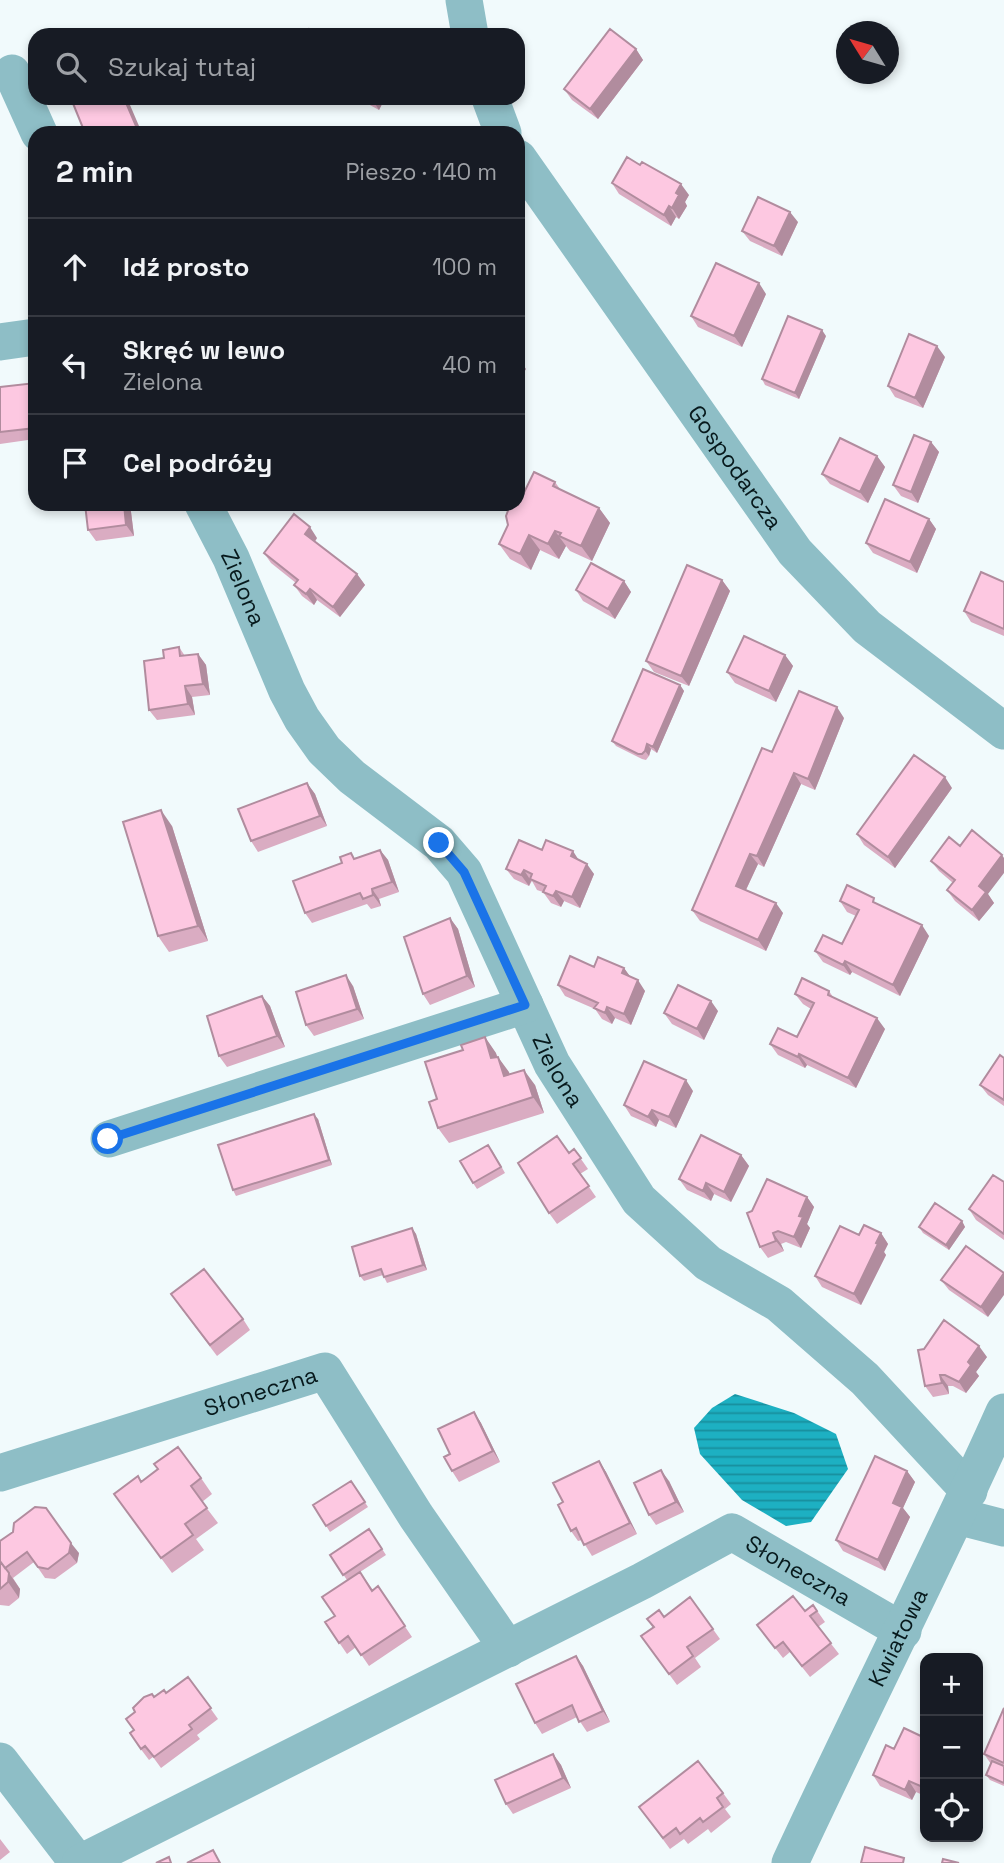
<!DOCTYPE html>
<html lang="pl">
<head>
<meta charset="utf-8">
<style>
	:root { --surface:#171b24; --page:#20242c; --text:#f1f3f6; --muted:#9ea1a6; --line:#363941 }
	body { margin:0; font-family:"Space Grotesk",sans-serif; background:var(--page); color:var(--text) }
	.controls { position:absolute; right:21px; bottom:21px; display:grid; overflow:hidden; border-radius:14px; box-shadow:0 4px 10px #0003 }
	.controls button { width:63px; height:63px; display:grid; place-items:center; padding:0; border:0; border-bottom:2px solid var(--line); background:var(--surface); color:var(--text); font:35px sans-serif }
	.compass { position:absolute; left:836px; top:21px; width:63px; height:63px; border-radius:50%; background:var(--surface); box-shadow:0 4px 10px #0003; rotate:307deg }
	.stop { position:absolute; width:21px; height:21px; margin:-16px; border:5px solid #1a73e8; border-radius:50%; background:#fff }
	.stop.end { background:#1a73e8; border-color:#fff; box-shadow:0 2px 7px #0008 }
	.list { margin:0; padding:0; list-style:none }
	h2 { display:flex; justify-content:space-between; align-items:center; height:91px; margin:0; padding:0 28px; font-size:30px }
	h2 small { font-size:23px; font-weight:400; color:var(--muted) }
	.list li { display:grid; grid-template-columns:46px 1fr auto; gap:21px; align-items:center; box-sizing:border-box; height:98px; padding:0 28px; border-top:2px solid var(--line) }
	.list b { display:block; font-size:26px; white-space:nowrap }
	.list p { margin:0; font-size:23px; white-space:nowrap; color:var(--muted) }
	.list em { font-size:23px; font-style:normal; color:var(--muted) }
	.icon { flex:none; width:38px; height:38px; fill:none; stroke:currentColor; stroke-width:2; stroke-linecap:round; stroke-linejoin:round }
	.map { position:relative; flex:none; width:1004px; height:1863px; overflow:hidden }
	.search { position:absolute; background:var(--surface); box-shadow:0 4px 10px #0003; left:28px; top:28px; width:497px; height:77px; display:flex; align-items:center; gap:18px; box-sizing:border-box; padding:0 24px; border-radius:21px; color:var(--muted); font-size:26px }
	.panel { position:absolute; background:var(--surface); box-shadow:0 4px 10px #0003; left:28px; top:126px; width:497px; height:385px; border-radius:21px }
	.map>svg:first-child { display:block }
</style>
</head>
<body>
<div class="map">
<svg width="1004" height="1863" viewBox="0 0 1004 1863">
	<defs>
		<pattern id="water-rules" width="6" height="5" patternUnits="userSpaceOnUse" patternTransform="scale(1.75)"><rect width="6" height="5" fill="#1db0c2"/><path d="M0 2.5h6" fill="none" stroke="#188e9d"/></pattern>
	</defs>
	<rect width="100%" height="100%" fill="#f1fafc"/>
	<path fill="url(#water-rules)" d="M735 1394 794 1413 836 1434 848 1469 811 1522 786 1526 742 1500 700 1454 694 1428 712 1408Z"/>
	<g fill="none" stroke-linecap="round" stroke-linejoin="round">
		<g stroke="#8ebec6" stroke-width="37">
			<path d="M464 0 470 35"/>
			<path d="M12 73 39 133"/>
			<path d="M490 98 503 133"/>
			<path id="s1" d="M518 158 795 552 867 627 1004 731"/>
			<path d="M0 342 35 337"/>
			<path id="s2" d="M203 504 231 558 287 691 302 719 324 750 352 777 439 843 464 872 552 1064 639 1200 708 1263 779 1304 865 1379 969 1491"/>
			<path d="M109 1139 525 1005"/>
			<path id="s3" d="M0 1473 325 1371 416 1516 508 1649"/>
			<path d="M957 1516 1004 1528"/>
			<path d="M0 1761 78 1863"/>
			<path id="s4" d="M80 1863 642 1581 732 1532 903 1631"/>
			<path id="s5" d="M790 1863C860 1712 936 1564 1004 1412"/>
		</g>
	</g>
	<path fill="#daacc2" d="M636 49 643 60 598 119 572 100 564 89Z
		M357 98H385L379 110Z
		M612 183 689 195 685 202 687 206 679 219 676 217 671 226 619 194Z
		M798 222 782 256 750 241 742 231Z
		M766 294 742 347 698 327 691 316Z
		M826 336 799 399 765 385 762 379Z
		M945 357 923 408 895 397 888 386Z
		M35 383V439L0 444V387Z
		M931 442 939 452 918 503 901 496 893 485Z
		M877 456 885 467 868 503 830 484 822 474Z
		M555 482 560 489 599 508 610 523 592 561 570 551 566 546 559 559 540 550 531 570 510 559 499 544 518 505Z
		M85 504H130L134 536 96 541 88 530Z
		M929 519 936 529 917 573 873 553 866 543Z
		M317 538 315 542 357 574 365 585 340 617 317 600 314 605 302 596 294 585 296 583 271 563 264 553Z
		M722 580 730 591 689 686 654 672 646 661Z
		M624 581 631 592 615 619 583 601 576 590Z
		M1004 582V636L971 622 964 611Z
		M179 647 185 656 198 654 206 665 210 695 192 697 195 715 157 720 149 710 164 658Z
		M785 655 793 666 776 702 735 683 727 672Z
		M680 685 684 691 657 753 651 749 649 756 646 760 642 759 616 746 612 741Z
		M844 718 815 790 801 784 764 867 758 864 746 890 783 913 766 951 700 921 692 910 772 752Z
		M307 783 315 794 327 826 258 852 251 841Z
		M952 788 895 868 864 845 857 834Z
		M172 826 208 941 169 952 158 936Z
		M380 850 388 860 399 892 379 899 381 906 371 909 367 904 312 923 305 913 355 858Z
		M542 850 579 860 594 874 580 908 564 901 561 907 551 903 543 892 537 890 532 881 529 886 514 879 506 869Z
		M931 861 988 894 994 903 979 921 955 901 947 890 953 883 939 871Z
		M840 901 878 904 929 936 900 996 852 972 850 975 823 962 815 951 842 944 856 916 847 912Z
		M450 918 458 929 475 987 430 1005 423 994Z
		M594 967 624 968 630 977 645 991 631 1025 615 1018 612 1024 602 1019 595 1009 565 996 558 985Z
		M353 986 364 1019 314 1036 306 1025Z
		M829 991 833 997 885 1029 856 1088 807 1065 805 1068 778 1055 770 1044 797 1037 811 1009 803 1004 795 994Z
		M262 996 270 1006 285 1047 227 1067 219 1056Z
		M718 1011 704 1040 672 1024 664 1013Z
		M485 1037 509 1074 535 1085 544 1113 449 1143 438 1128 437 1099 463 1050Z
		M1004 1058V1106L988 1095 980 1085Z
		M693 1091 676 1128 659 1120 656 1127 631 1116 624 1105Z
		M318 1119 332 1165 236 1196 233 1190Z
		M574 1149 588 1169 580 1174 596 1197 557 1224 549 1213Z
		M492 1150 505 1173 477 1189 473 1183Z
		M741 1155 749 1166 731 1202 714 1194 711 1201 687 1190 679 1179Z
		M1004 1182V1240L976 1220 969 1209Z
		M807 1197 814 1207 807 1224 810 1228 801 1248 786 1242 781 1244 784 1251 768 1258 760 1247Z
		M962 1221 965 1227 949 1250 923 1233 919 1227Z
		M412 1228 416 1234 427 1270 387 1283 383 1275 364 1281 360 1276Z
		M881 1233 888 1244 884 1252 886 1255 861 1305 822 1287 815 1276 859 1235Z
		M966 1246 988 1317 949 1290 941 1280Z
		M178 1304 243 1319 250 1330 217 1356Z
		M918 1350 987 1357 976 1372 979 1376 966 1393 953 1386H948L949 1394 933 1397 925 1386Z
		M474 1412 481 1423 500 1462 459 1482 452 1471 450 1454Z
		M599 1461 606 1472 637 1534 592 1556 582 1540 578 1541 571 1531 563 1502Z
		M907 1471 915 1482 903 1508 910 1517 885 1571 843 1551 836 1540Z
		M201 1478 212 1494 202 1502 218 1523 196 1539 204 1550 172 1573 125 1509 142 1482Z
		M351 1481 368 1507 330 1532 313 1505Z
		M669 1481 684 1512 656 1525 649 1515Z
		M369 1529 386 1555 360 1572 373 1590 378 1586 412 1637 369 1666 356 1647 347 1654 325 1622 335 1616 347 1580 330 1555Z
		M0 1541 79 1553 77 1563 55 1579 45 1578 34 1562 13 1578 20 1589 19 1598 9 1606 0 1605Z
		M690 1597 720 1639 695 1658 701 1667 677 1685 641 1636 653 1628 647 1619 664 1617Z
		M813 1605 825 1622 818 1627 839 1654 810 1677 790 1652 783 1658 757 1625 805 1611Z
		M576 1656 583 1666 610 1722 587 1732 577 1717 542 1734 535 1723Z
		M188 1677 218 1719 197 1735 200 1739 161 1768 153 1757 149 1760 137 1744 134 1730 154 1697 166 1693Z
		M1004 1708V1786L990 1780 986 1775 991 1764 984 1754Z
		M925 1738V1796L916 1792 912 1800 880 1786 873 1775 894 1749Z
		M553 1754 561 1765 571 1788 513 1814 506 1804Z
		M723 1793 731 1804 725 1809 731 1817 711 1833 708 1829 688 1844 684 1839 670 1849 639 1807Z
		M0 1839 10 1852 0 1860Z"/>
	<path fill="#b18c9e" d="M636 49 643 60 598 119 590 109Z
		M124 98H127L142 133H139Z
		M372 98H385L379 110 372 99Z
		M681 184 689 195 685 202 687 206 679 219 672 208 676 193Z
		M669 206 676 217 671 226 664 215Z
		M790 212 798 222 782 256 774 246Z
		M759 283 766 294 742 347 734 336Z
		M822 330 826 336 799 399 795 393Z
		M937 346 945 357 923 408 915 398Z
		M518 357 526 369 518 383Z
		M931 442 939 452 918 503 911 492Z
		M877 456 885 467 868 503 860 492Z
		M124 504H130L134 536 126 525Z
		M599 508 610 523 592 561 581 546Z
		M929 519 936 529 917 573 910 562Z
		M310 527 317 538 312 545 305 534Z
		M555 531 566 546 559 559 548 544Z
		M529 535 540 550 531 570 520 554Z
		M357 574 365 585 340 617 333 607Z
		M722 580 730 591 689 686 681 676Z
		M624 581 631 592 615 619 608 609Z
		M310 589 317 600 314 605 306 594Z
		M198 654 206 665 210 695 203 684Z
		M785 655 793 666 776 702 769 691Z
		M680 685 684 691 657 753 653 747Z
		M185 686 192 697 195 715 188 704Z
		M837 707 844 718 815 790 808 779Z
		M647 744 651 749 649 756 645 751Z
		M794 773 801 784 764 867 757 856Z
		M945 777 952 788 895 868 888 857Z
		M307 783 315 794 327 826 320 816Z
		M161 810 172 826 208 941 198 926Z
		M380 850 388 860 399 892 392 882Z
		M573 851 580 862 571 856Z
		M750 854 758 864 743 896 736 886Z
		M1002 855 1004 858V873L988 894 994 903 979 921 972 910 979 886Z
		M587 864 594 874 580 908 572 897Z
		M524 870 531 881 529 886 521 875Z
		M372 889 379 899 381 906 373 895Z
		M556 891 564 901 561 907 553 896Z
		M776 903 783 913 766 951 758 940Z
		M450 918 458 929 475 987 467 976Z
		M922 925 929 936 900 996 893 985Z
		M845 961 852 972 850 975 843 965Z
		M624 968 632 979 622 973Z
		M346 975 353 986 364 1019 357 1009Z
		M638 980 645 991 631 1025 624 1014Z
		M262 996 270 1006 285 1047 277 1036Z
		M711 1001 718 1011 704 1040 697 1029Z
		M607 1007 615 1018 612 1024 605 1013Z
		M877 1018 885 1029 856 1088 848 1078Z
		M485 1037 496 1053 502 1074 491 1058Z
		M799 1054 807 1065 805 1068 798 1057Z
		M498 1057 509 1072 515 1091 504 1076Z
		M524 1070 535 1085 544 1113 533 1097Z
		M686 1080 693 1091 676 1128 669 1117Z
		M652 1110 659 1120 656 1127 648 1117Z
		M314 1114 318 1119 332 1165 329 1160Z
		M741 1155 749 1166 731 1202 724 1192Z
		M706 1183 714 1194 711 1201 703 1191Z
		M807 1197 814 1207 807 1224 810 1228 801 1248 794 1237 799 1216Z
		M962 1221 965 1227 949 1250 946 1245Z
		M412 1228 416 1234 427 1270 423 1265Z
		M773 1233 781 1244 784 1251 776 1241Z
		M881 1233 888 1244 884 1252 886 1255 861 1305 854 1294Z
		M1004 1274V1295L988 1317 981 1307Z
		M979 1346 987 1357 976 1372 979 1376 966 1393 959 1382 968 1362Z
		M940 1375 948 1386 949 1394 942 1383Z
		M474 1412 481 1423 500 1462 493 1451Z
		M599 1461 606 1472 637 1534 630 1523Z
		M661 1470 669 1481 684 1512 676 1502Z
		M907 1471 915 1482 903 1508 910 1517 885 1571 878 1560 893 1503Z
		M71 1543 79 1553 77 1563 69 1553Z
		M9 1573 20 1589 19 1598 8 1582Z
		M576 1656 583 1666 610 1722 603 1711Z
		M553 1754 561 1765 571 1788 563 1778Z
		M909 1781 916 1792 912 1800 905 1790Z"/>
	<path fill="#fdc8e1" stroke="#b18c9e" stroke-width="2" d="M309 29 320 35H305Z
		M610 29 636 49 590 109 564 89Z
		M79 98H124L139 133H85L72 101Z
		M627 157 640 165 642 162 681 184 676 193 679 195 672 208 669 206 664 215 612 183Z
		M758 197 790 212 774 246 742 231Z
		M716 263 759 283 734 336 691 316Z
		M788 316 822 330 795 393 762 379Z
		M909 334 937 346 915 398 888 386Z
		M35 383V428L0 432V387Z
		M914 435 931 442 911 492 893 485Z
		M840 438 877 456 860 492 822 474Z
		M534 472 555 482 553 486 599 508 581 546 559 536 561 533 555 531 548 544 529 535 520 554 499 544 508 525 506 516 509 508 518 505Z
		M885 499 929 519 910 562 866 543Z
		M85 504H124L126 525 88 530Z
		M294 514 310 527 305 534 357 574 333 607 310 589 306 594 294 585 298 580 264 553Z
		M591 563 624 581 608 609 576 590Z
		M687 565 722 580 681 676 646 661Z
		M981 572 1004 582V629L964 611Z
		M744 636 785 655 769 691 727 672Z
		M179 647 180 656 198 654 203 684 185 686 188 704 149 710 144 661 164 658 163 650Z
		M643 669 680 685 653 747 647 744 645 751 642 754H638L612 741Z
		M799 691 837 707 808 779 794 773 757 856 750 854 736 886 776 903 758 940 692 910 762 748 772 752Z
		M914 755 945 777 888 857 857 834Z
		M307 783 320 816 251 841 238 809Z
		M161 810 198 926 158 936 123 822Z
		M972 830 1002 855 979 886 986 892 972 910 947 890 955 880 931 861 949 837 960 846Z
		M519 840 542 850 546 840 573 851 571 856 587 864 572 897 556 891 553 896 543 892 546 886 530 879 532 874 524 870 521 875 506 869Z
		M380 850 392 882 372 889 373 895 363 899 360 893 305 913 293 881 342 863 340 857 351 853 354 859Z
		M847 885 874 898 873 902 922 925 893 985 845 961 843 965 815 951 823 935 842 944 859 910 840 901Z
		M450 918 467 976 423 994 404 937Z
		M570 956 594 967 598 957 624 968 622 973 638 980 624 1014 607 1007 605 1013 594 1008 598 1003 558 985Z
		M346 975 357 1009 306 1025 296 992Z
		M802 978 829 991 828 995 877 1018 848 1078 799 1054 798 1057 770 1044 778 1028 797 1037 814 1003 795 994Z
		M678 985 711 1001 697 1029 664 1013Z
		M262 996 277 1036 219 1056 207 1016Z
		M485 1037 491 1058 498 1057 504 1076 524 1070 533 1097 438 1128 429 1102 437 1099 425 1062 463 1050 461 1045Z
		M1000 1055 1004 1058V1100L980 1085Z
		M644 1061 686 1080 669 1117 652 1110 648 1117 624 1105Z
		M314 1114 329 1160 233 1190 218 1145Z
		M701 1135 741 1155 724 1192 706 1183 703 1191 679 1179Z
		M557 1136 569 1153 574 1149 581 1158 573 1164 589 1186 549 1213 518 1163Z
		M488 1145 501 1167 473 1183 460 1161Z
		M993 1175 1004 1182V1234L969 1209Z
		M767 1179 807 1197 799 1216 803 1217 794 1237 778 1231 773 1233 776 1241 760 1247 747 1213 752 1211Z
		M935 1203 962 1221 946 1245 919 1227Z
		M864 1225 881 1233 876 1243 878 1244 854 1294 815 1276 840 1226 859 1235Z
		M412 1228 423 1265 384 1277 381 1269 360 1276 352 1247Z
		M966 1246 1004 1273 981 1307 941 1280Z
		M204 1269 243 1319 210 1345 171 1294Z
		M944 1320 979 1346 968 1362 971 1365 959 1382 945 1375H940L942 1383 925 1386 918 1350 924 1349Z
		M474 1412 493 1451 452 1471 444 1457 450 1454 438 1429Z
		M178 1447 201 1478 191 1486 207 1508 185 1524 193 1535 161 1558 114 1494 138 1476 141 1482 158 1469 154 1464Z
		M875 1456 907 1471 893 1503 902 1507 878 1560 836 1540Z
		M599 1461 630 1523 584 1545 576 1528 571 1531 558 1505 563 1502 553 1483Z
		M661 1470 676 1502 649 1515 634 1483Z
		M351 1481 365 1502 326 1526 313 1505Z
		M35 1507 46 1508 71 1543 69 1553 48 1569 38 1567 27 1552 5 1568 0 1561V1541L13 1532 14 1523Z
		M369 1529 382 1549 343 1575 330 1555Z
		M0 1561 9 1573 8 1582 0 1589Z
		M360 1572 372 1591 378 1586 405 1626 361 1655 348 1636 339 1643 325 1622 335 1616 322 1597Z
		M793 1596 805 1611 813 1605 817 1611 810 1616 831 1643 802 1666 783 1642 775 1648 757 1625Z
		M690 1597 713 1629 687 1647 693 1656 669 1674 641 1636 654 1627 647 1619 659 1610 664 1617Z
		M576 1656 603 1711 579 1722 572 1705 535 1723 516 1684Z
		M188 1677 211 1708 189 1725 192 1729 154 1757 145 1746 141 1749 130 1733 134 1730 126 1719 135 1712 133 1708 144 1697 152 1694 154 1697 164 1690 166 1693Z
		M1004 1708V1763L984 1754Z
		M904 1728 925 1738V1788L909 1781 905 1790 873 1775 886 1745 894 1749Z
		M553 1754 563 1778 506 1804 495 1780Z
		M698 1761 723 1793 717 1798 723 1807 703 1822 700 1818 680 1834 676 1828 663 1838 639 1807Z
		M992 1761 1004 1766V1783L986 1775Z
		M865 1847 904 1858 903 1863H861Z
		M213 1850 220 1863H187Z
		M169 1857 171 1863H156Z
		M943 1859 959 1863H942Z"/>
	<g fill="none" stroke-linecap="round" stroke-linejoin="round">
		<path stroke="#1a73e8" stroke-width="9" d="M108 1139 525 1005 464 872 439 843"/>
	</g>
	<g text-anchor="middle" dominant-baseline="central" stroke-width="6" stroke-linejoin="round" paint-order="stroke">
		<g font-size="23" fill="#07191c" stroke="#fff">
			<text stroke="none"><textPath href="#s1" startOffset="378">Gospodarcza</textPath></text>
			<text stroke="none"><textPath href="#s2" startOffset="93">Zielona</textPath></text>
			<text stroke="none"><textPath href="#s2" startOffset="681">Zielona</textPath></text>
			<text stroke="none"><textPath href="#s3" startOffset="273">Słoneczna</textPath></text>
			<text stroke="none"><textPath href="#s4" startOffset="808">Słoneczna</textPath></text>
			<text stroke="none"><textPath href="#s5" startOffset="250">Kwiatowa</textPath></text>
		</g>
	</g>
</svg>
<div class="controls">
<button>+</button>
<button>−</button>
<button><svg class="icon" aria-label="locate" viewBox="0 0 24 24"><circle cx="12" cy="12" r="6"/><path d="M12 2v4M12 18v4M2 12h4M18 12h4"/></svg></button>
</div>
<svg class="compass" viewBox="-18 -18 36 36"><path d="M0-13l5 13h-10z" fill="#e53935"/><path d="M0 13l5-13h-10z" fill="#9ea1a6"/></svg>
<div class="stop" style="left:108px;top:1139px"></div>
<div class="stop end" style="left:439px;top:843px"></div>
<div class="search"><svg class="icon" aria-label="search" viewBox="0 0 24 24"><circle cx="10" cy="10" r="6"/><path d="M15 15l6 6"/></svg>Szukaj tutaj</div>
<section class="panel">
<h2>2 min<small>Pieszo · 140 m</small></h2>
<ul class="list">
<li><svg class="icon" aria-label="ahead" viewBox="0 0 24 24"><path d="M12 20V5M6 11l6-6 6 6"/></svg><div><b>Idź prosto</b></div><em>100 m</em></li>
<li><svg class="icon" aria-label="left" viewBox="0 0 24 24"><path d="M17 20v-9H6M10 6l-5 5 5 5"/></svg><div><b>Skręć w lewo</b><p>Zielona</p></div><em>40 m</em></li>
<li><svg class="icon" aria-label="arrive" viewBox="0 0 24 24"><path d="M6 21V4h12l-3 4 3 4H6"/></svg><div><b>Cel podróży</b></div></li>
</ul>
</section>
</div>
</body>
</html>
